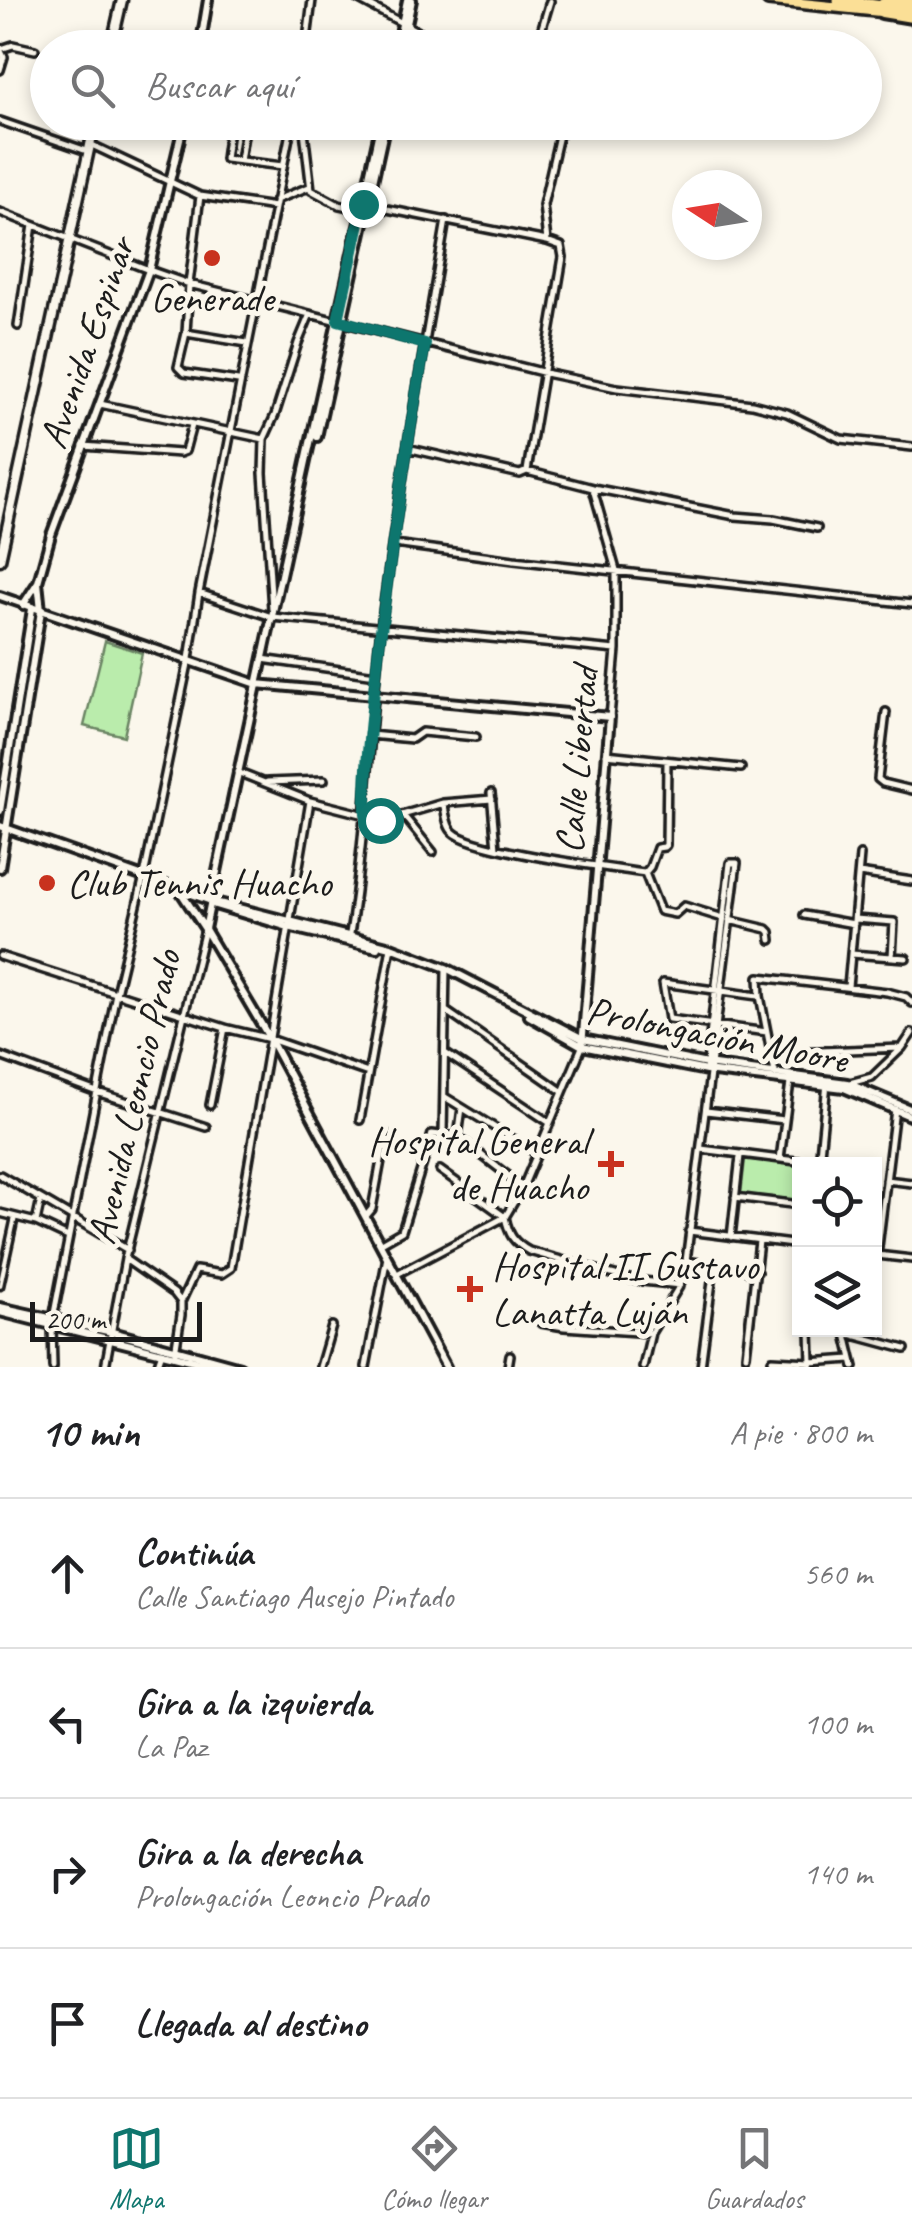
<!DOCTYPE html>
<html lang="es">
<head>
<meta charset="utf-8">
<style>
	:root { --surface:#fff; --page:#f6f6f6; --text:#202124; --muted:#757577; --line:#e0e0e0; --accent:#0f766e }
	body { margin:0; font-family:Caveat,sans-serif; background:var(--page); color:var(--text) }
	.controls { position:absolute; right:30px; bottom:30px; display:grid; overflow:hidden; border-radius:0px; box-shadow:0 5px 15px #0003 }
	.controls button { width:90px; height:90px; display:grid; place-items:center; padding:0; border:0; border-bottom:2px solid var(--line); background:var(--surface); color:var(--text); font:50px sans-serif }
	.compass { position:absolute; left:672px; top:170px; width:90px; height:90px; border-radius:50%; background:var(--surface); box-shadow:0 5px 15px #0003; rotate:282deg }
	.scale { position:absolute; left:30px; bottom:25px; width:172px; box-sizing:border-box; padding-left:10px; border:5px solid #1c1c1c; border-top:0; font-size:28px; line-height:35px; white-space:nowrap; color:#1c1c1c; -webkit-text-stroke:8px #fbf7ec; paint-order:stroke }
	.stop { position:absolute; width:30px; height:30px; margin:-22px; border:8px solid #0f766e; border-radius:50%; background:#fff }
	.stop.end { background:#0f766e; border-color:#fff; box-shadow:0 2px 10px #0008 }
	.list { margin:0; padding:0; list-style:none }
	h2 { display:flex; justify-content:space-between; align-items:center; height:130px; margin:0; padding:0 40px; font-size:42px }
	h2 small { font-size:32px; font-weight:400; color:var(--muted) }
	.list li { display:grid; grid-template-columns:65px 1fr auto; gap:30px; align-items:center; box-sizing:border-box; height:150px; padding:0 40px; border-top:2px solid var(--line) }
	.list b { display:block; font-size:38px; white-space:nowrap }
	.list p { margin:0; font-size:32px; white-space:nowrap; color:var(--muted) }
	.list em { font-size:32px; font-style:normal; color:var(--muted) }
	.icon { flex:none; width:55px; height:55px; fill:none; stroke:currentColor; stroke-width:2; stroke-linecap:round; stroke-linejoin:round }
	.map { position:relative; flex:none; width:912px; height:1367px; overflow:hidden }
	.search { position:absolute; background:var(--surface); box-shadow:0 5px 15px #0003; left:30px; right:30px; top:30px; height:110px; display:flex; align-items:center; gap:25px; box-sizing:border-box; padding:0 35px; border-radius:55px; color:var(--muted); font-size:38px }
	.sheet { height:730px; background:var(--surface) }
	nav { display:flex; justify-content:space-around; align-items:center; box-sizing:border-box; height:140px; border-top:2px solid var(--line); background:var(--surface); font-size:28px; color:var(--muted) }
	nav a { display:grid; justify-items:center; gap:5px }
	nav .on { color:var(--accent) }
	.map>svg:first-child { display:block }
</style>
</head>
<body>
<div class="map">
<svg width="912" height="1367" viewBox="0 0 912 1367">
	<rect width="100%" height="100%" fill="#fbf7ec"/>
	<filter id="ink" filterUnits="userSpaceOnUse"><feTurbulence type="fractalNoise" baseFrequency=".01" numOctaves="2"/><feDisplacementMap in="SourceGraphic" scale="20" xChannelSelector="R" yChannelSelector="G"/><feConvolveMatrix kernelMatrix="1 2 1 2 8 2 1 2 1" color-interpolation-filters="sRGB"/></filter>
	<g filter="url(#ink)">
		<path fill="#baecac" stroke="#6b8464" stroke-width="2.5" d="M105 641 142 653 124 736 84 726Z
			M745 1159 799 1165V1200L741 1194Z"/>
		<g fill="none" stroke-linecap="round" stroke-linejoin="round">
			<defs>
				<path id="pedestrian" d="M0 1286 15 1217"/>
				<path id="minor" d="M359 0 430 38 459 48
					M306 48 312 0
					M536 48 550 1
					M0 49 4 57 0 70
					M1 49 13 45 35 50
					M0 121 87 151
					M230 122 225 159 283 166
					M303 122 311 190 339 205 362 210
					M92 145 200 196 275 207
					M240 161 246 122
					M200 196 189 284 186 333 178 367 184 373 238 381
					M276 200 309 187
					M367 205 547 241 561 246 563 257 527 471
					M0 212 149 270 189 284 550 374 617 388 752 404 787 413 841 439 912 447
					M547 241 543 205 562 122
					M18 326 33 225
					M186 333 247 343
					M100 404 264 439
					M83 446 180 453 185 451 192 425
					M407 448 520 474 527 471 593 488 735 516 773 519 817 528
					M593 489 616 570V650L610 717
					M394 544 514 560 912 604
					M199 593 272 617 616 650
					M272 609 263 473 264 439 275 415 298 343 310 314
					M262 659 376 675
					M886 712 878 779 883 783 912 790
					M370 735 412 739 422 732 476 737
					M606 754 741 768
					M237 772 310 801 385 820 443 803C446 812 446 826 453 832 472 851 612 868 645 873
					M267 782 324 780
					M491 793 496 848
					M443 803 492 799
					M403 815 433 852
					M645 873 650 867 657 848 664 847 666 845 667 761
					M645 873 660 911 675 914 684 906 723 918
					M859 873 912 881
					M804 915 854 924
					M855 919 894 922 892 957
					M729 920 767 929 770 932 771 940
					M349 940C366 837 369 732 381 628 398 491 423 356 446 220
					M851 954 906 958
					M0 956 225 1028 270 1039 368 1073
					M848 987 860 855
					M758 996 663 983 669 1019 767 1032
					M446 1011 563 1092
					M792 1052 902 1048
					M445 1053 550 1123
					M0 1056 97 1092 206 1127
					M775 1073 760 996 759 977 887 992 906 997 912 1003
					M846 1084 872 1077 902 1048 912 1033
					M445 1097 536 1153
					M210 1105 225 1028
					M462 1108 458 1137 523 1187
					M706 1111 784 1120
					M360 1120 391 947
					M443 1135 446 968
					M701 1149 820 1164
					M780 1159 790 1082
					M819 1164 827 1083
					M440 1170 505 1217
					M0 1175 128 1250
					M886 1180 912 1183
					M735 1197 800 1205
					M0 1213 36 1222 68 1237
					M366 1216 372 1209 386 1134
					M505 1217C509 1235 513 1242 529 1251L633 1280 680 1285
					M505 1217 523 1187 582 1047
					M36 1222 41 1199
					M689 1231 800 1245
					M731 1237 740 1156
					M381 1243 402 1231 432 1134 458 1137
					M877 1255 895 1109
					M877 1255 912 1259
					M125 1259 174 1293 181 1302
					M686 1261 757 1272
					M397 1274 505 1217
					M541 1323 564 1327 651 1333
					M845 1330 854 1367
					M846 1333 905 1349
					M175 1353 181 1315V1302L196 1270 222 1274 231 1268 310 801
					M746 1355 759 1241
					M772 1360 811 1362 810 1330
					M53 1367 52 1324 116 993 144 876 189 659 199 593 292 122
					M105 1367 125 1259 205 929
					M157 1367 162 1352
					M320 1367 332 1326
					M366 1367 387 1257
					M508 1367 510 1355
					M643 1367 651 1333 680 1285 686 1261 737 863H730L706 1071
					M701 1367 714 1266
					M811 1367V1362L851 1359"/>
				<path id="tertiary" d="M200 48 208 0
					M397 48 407 0
					M402 48 412 0
					M317 437 386 122
					M0 596 257 684 610 717 582 1046
					M23 605 38 582 51 535 149 270 184 122
					M0 811 32 609
					M0 826 211 901 391 947 446 968 583 1039 707 1064 847 1083 912 1110
					M0 868 41 611 38 582
					M180 891 205 929 270 1039 446 1367
					M212 902 215 905 288 927 377 948
					M205 929C261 659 322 391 381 122
					M529 1016 582 1046 706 1071 844 1088 912 1117
					M0 1307 112 1332 240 1367
					M0 1312 218 1367"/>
				<path id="secondary" d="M111 48 122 0
					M0 560 95 122"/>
				<path id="primary" d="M768 0 885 12
					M838 0 912 10"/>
				<path id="motorway" d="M883 4H912
					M882 12 912 17"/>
			</defs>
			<use href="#pedestrian" stroke="#1c1c1c" stroke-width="11"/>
			<use href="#minor" stroke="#1c1c1c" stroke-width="12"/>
			<use href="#tertiary" stroke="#1c1c1c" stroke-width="14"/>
			<use href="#secondary" stroke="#1c1c1c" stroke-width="15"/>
			<use href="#primary" stroke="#1c1c1c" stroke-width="16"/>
			<use href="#motorway" stroke="#1c1c1c" stroke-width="18"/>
			<use href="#pedestrian" stroke="#fbf7ec" stroke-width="4"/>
			<use href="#minor" stroke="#fbf7ec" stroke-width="5"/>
			<use href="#tertiary" stroke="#fbf7ec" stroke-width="6"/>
			<use href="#secondary" stroke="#fbf7ec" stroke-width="8"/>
			<use href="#primary" stroke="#fbdf96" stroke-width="9"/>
			<use href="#motorway" stroke="#fbdf96" stroke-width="10"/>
		</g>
	</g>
	<g fill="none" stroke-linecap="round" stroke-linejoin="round" filter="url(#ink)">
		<path stroke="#0f766e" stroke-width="12" d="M363 204 338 320 425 344C407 445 391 545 379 647 373 702 365 759 366 814L380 820"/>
	</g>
	<g fill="#c8321e" stroke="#fbf7ec" stroke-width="4">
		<circle cx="212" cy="258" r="10"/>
		<circle cx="47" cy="883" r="10"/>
		<path d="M606 1149h10v10h10v10h-10v10h-10v-10h-10v-10h10z"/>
		<path d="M465 1274h10v10h10v10h-10v10h-10v-10h-10v-10h10z"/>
	</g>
	<g text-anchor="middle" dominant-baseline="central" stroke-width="10" stroke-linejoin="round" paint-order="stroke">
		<g font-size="40" fill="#1c1c1c" stroke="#fbf7ec" text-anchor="start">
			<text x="212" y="298" text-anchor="middle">Generade</text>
			<text x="67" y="883">Club Tennis Huacho</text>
			<text x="588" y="1141" text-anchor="end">Hospital General<tspan x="588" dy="46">de Huacho</tspan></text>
			<text x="492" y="1266">Hospital II Gustavo<tspan x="492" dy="46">Lanatta Luján</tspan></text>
		</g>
		<g font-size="40" fill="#1c1c1c" stroke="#fbf7ec">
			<text transform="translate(87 343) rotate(-71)">Avenida Espinar</text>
			<text transform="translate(577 760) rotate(-85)">Calle Libertad</text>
			<text transform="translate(717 1035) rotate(11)">Prolongación Moore</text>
			<text transform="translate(134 1097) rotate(-77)">Avenida Leoncio Prado</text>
		</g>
	</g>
</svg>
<div class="controls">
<button><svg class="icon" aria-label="locate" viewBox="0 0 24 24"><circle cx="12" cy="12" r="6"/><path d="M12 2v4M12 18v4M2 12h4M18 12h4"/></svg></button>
<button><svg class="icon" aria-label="layers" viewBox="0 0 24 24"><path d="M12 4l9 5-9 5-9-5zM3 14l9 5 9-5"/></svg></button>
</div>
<svg class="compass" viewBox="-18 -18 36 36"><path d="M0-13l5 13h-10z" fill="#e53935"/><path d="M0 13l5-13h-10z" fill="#757577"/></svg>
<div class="scale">200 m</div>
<div class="stop" style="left:380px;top:820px"></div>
<div class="stop end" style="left:363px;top:204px"></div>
<div class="search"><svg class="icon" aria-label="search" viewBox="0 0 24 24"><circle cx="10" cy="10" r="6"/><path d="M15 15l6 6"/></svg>Buscar aquí</div>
</div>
<section class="sheet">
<h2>10 min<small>A pie · 800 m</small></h2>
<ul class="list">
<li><svg class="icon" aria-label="ahead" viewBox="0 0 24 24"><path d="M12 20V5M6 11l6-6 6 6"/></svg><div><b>Continúa</b><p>Calle Santiago Ausejo Pintado</p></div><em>560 m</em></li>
<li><svg class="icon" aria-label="left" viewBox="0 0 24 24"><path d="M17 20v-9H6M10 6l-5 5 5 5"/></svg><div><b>Gira a la izquierda</b><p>La Paz</p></div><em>100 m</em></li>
<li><svg class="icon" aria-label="right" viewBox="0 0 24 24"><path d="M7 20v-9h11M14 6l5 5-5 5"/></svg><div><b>Gira a la derecha</b><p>Prolongación Leoncio Prado</p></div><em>140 m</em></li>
<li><svg class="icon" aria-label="arrive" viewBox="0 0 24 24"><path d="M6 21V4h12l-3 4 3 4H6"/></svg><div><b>Llegada al destino</b></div></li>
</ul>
</section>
<nav>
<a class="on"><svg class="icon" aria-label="map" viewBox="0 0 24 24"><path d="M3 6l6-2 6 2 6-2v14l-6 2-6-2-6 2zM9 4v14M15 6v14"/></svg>Mapa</a>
<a><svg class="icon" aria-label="directions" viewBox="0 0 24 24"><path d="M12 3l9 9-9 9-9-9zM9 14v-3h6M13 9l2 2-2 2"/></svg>Cómo llegar</a>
<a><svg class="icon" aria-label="saved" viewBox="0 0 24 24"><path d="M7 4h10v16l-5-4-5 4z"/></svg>Guardados</a>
</nav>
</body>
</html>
